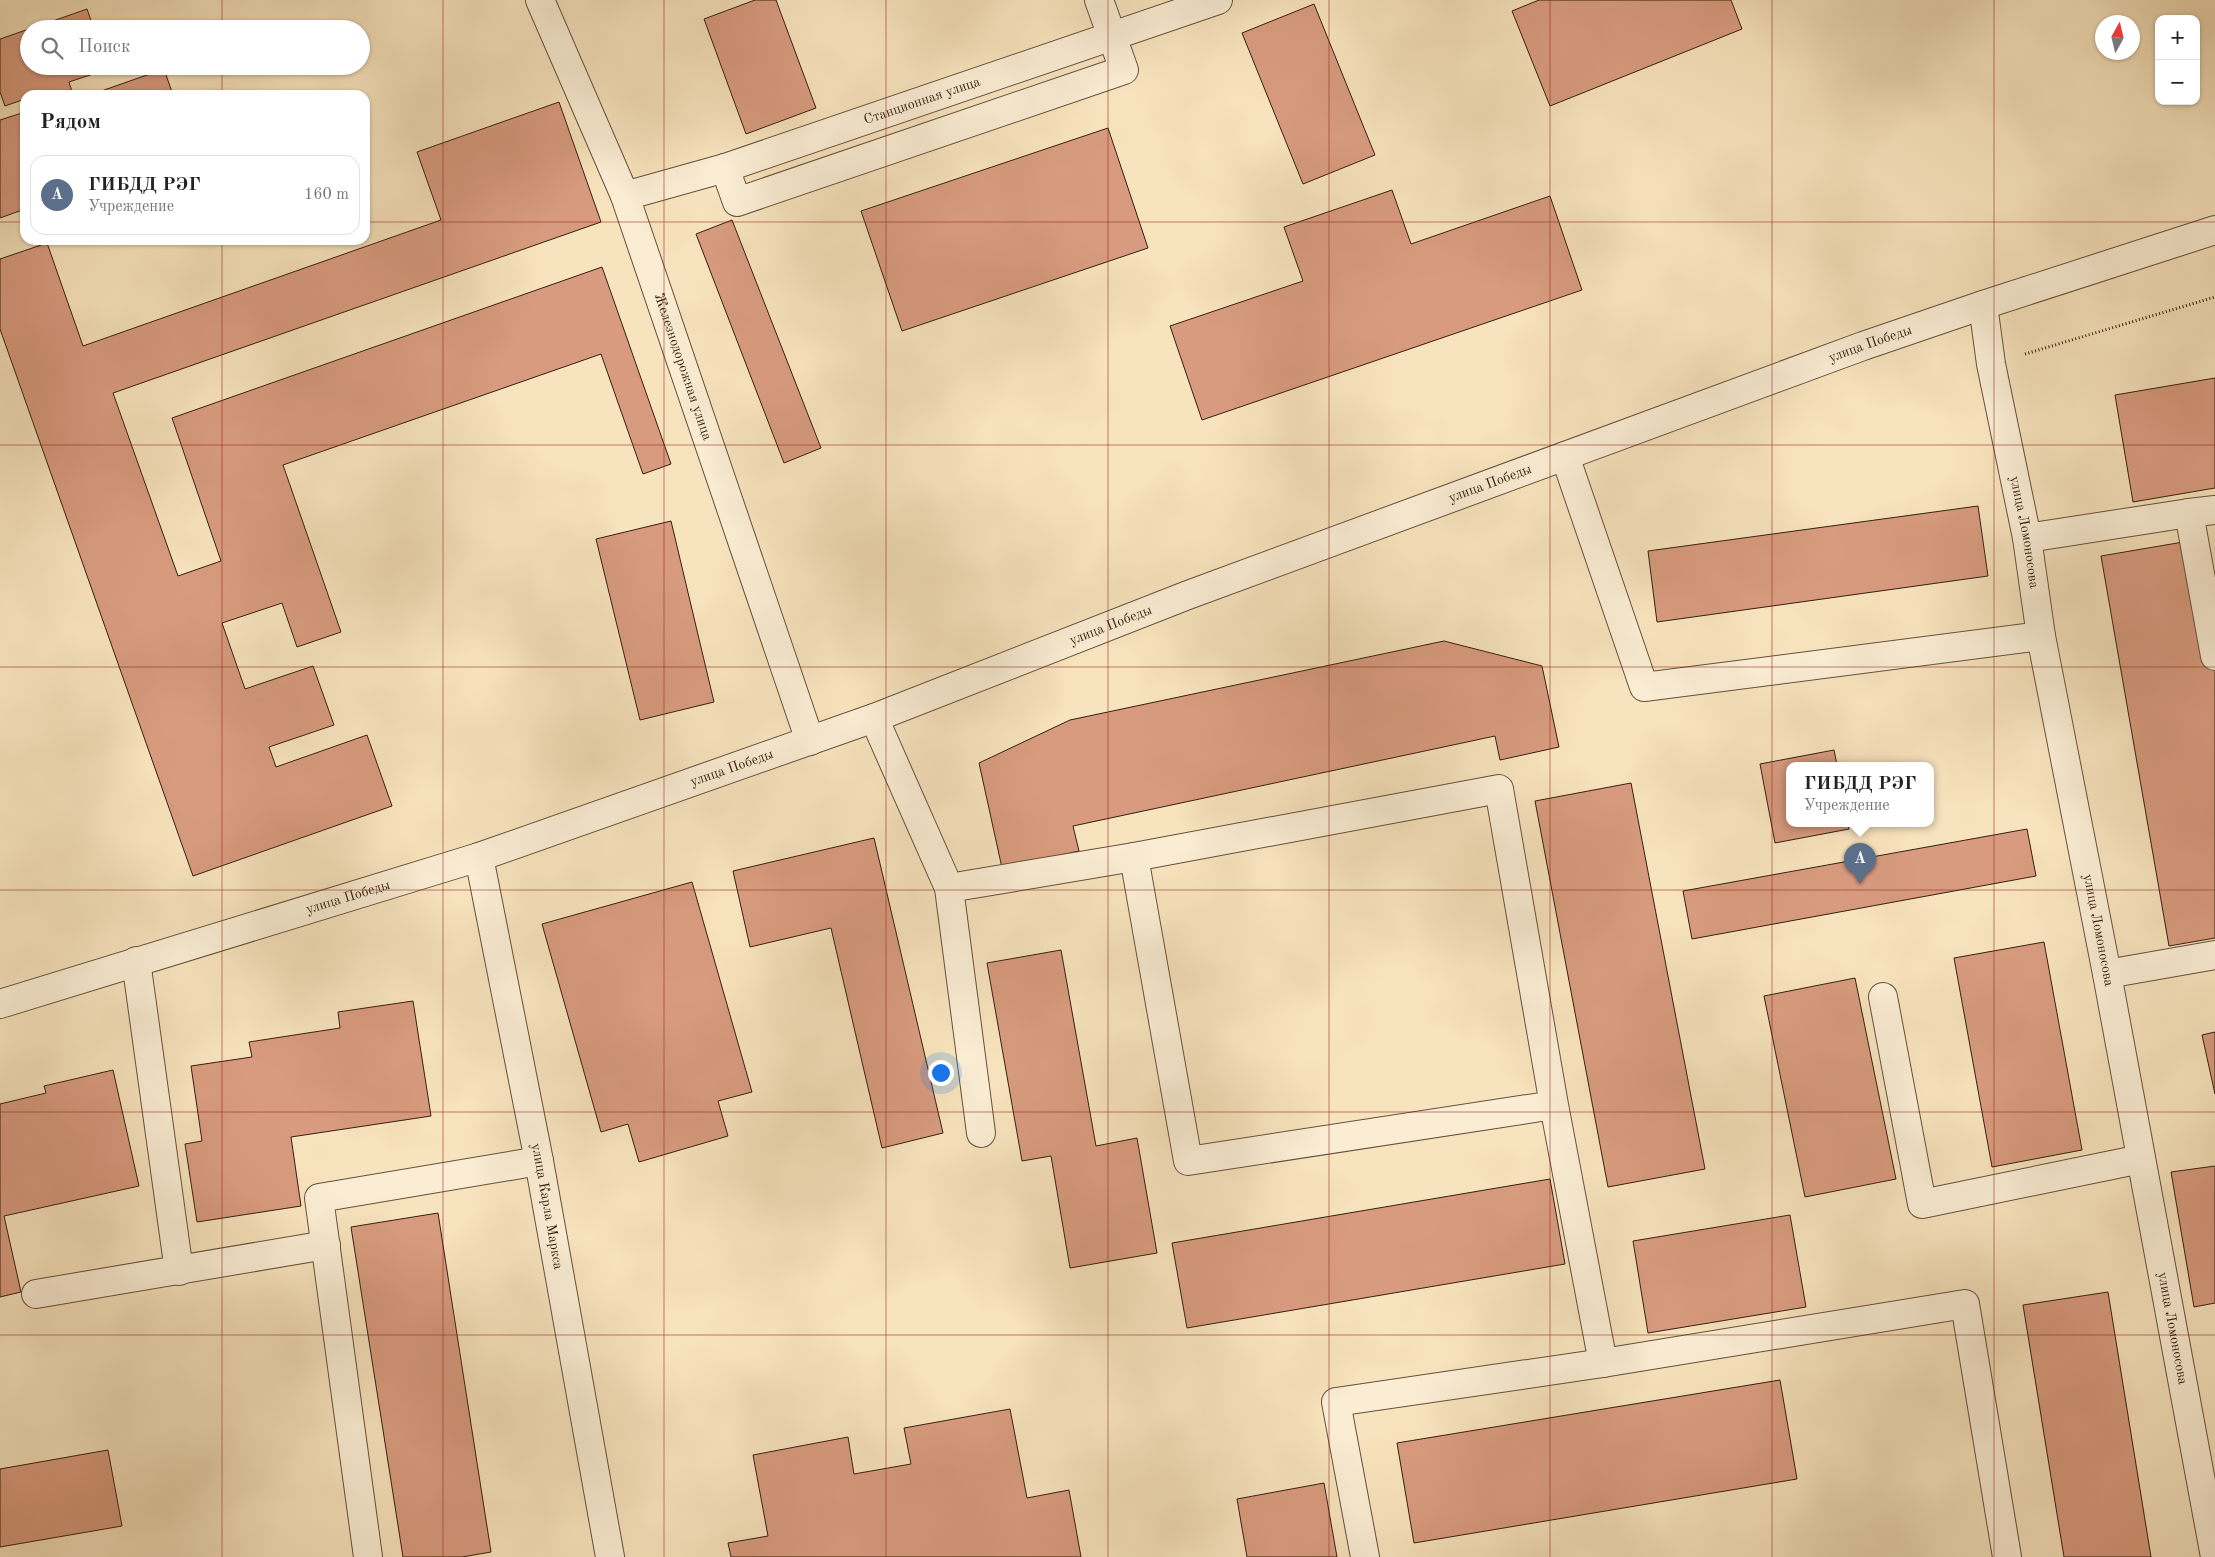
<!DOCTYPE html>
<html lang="ru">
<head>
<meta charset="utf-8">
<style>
	:root { --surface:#fff; --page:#f6f6f6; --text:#222; --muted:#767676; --line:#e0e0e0; --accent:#db2777 }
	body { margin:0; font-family:"Old Standard TT",serif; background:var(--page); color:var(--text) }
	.controls { position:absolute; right:15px; top:15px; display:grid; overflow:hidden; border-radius:10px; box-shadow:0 1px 4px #0004 }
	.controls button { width:45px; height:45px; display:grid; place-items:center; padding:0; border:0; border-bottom:1px solid var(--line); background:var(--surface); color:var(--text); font:25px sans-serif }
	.compass { position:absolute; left:2095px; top:15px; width:45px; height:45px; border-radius:50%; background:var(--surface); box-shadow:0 1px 4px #0004; rotate:8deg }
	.you { position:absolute; left:940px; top:1072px; width:18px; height:18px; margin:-12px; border:4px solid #fff; border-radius:50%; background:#1a73e8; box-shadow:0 0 0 8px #1a73e833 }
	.badge { display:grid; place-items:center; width:32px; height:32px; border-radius:50%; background:var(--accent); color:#fff; font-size:16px; font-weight:700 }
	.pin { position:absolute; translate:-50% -41px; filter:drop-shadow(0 1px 2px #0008) }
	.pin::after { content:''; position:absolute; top:26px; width:18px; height:15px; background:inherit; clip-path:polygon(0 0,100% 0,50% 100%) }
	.popup { position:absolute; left:1786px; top:762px; width:148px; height:65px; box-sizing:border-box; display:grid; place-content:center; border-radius:10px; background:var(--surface); filter:drop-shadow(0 1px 4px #0005); font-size:16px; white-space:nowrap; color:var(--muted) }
	.popup b { font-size:19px; color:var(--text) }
	.popup::after { content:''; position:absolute; left:50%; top:100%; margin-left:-10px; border:10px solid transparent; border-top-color:var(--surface) }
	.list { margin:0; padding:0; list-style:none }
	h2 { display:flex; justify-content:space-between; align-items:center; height:65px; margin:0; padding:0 20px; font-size:21px }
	h2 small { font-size:16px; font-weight:400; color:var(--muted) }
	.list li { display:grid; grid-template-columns:32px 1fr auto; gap:15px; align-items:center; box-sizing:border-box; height:80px; margin:0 10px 10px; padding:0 10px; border:1px solid var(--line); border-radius:15px }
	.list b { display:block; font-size:19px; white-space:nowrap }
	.list p { margin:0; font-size:16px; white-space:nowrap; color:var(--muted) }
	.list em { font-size:16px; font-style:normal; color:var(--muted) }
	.icon { flex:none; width:28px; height:28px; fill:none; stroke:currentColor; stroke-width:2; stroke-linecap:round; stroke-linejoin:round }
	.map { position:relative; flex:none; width:2215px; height:1557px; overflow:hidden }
	.search { position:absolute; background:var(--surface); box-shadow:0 1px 4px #0004; left:20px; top:20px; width:350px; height:55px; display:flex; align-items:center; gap:12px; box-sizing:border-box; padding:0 18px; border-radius:28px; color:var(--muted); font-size:19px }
	.panel { position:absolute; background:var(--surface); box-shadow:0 1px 4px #0004; left:20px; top:90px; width:350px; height:155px; border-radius:15px }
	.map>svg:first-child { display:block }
</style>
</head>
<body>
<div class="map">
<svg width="2215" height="1557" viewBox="0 0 2215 1557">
	<rect width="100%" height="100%" fill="#f7e3bd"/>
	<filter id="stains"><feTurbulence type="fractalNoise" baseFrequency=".004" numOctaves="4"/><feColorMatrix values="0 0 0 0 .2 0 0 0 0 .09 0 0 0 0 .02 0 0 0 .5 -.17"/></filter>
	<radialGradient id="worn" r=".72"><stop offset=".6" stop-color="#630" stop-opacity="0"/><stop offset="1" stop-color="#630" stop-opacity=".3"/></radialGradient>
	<path fill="#d89b7f" stroke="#371f10" d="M755 0H776L816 108 746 134 704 19Z
		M1539 0H1731L1742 29 1550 106 1512 11Z
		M1314 4 1375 155 1303 184 1242 33Z
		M87 9 94 29H30Z
		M29 29V66H107L108 69 69 82 73 95H25V99L5 106 0 92V39Z
		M164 69 173 95H90Z
		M559 102 601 222 113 393 178 576 221 561 172 418 602 267 671 464 643 474 601 354 283 465 341 632 297 647 282 603 222 623 245 689 313 666 334 725 269 747 276 767 367 735 392 806 193 876 0 329V259L47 243 83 346 441 220 417 152Z
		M25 112V209L0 218V120Z
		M1108 128 1148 248 902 331 861 211Z
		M1392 190 1411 244 1550 196 1582 290 1202 420 1170 326 1303 281 1284 227Z
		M732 220 821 448 784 463 696 234Z
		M2215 378V488L2133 502 2115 395Z
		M1978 506 1988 576 1657 622 1648 551Z
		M671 521 714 702 640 720 596 539Z
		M2195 540 2215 657V938L2169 946 2101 556Z
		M1444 641 1542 666 1559 747 1500 760 1495 736 1073 826 1079 851 1002 868 979 763 1070 720Z
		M1834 750 1837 765H1790V823H1848L1849 829 1775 843 1760 764Z
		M1631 783 1705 1169 1608 1187 1535 801Z
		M2027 829 2036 876 1692 939 1683 891Z
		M874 838 943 1133 882 1148 831 928 750 947 733 871Z
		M692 882 752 1092 718 1101 728 1136 639 1162 628 1124 601 1132 542 924Z
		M2044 942 2082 1150 1992 1167 1954 958Z
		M1061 950 1096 1146 1137 1138 1157 1253 1070 1268 1051 1156 1022 1161 987 963Z
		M1855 978 1896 1179 1805 1197 1764 996Z
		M413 1001 431 1116 291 1137 301 1206 197 1222 185 1144 202 1141 191 1066 252 1057 249 1042 340 1028 338 1012Z
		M2215 1032V1094L2202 1035Z
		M113 1070 139 1186 4 1216 21 1292 0 1297V1104L46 1093 44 1086Z
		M2215 1166V1303L2194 1307 2171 1172Z
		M1550 1179 1565 1264 1187 1328 1172 1243Z
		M438 1213 491 1552 462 1557H403L351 1227Z
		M1790 1215 1806 1307 1648 1333 1633 1241Z
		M2108 1292 2151 1557H2064L2023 1305Z
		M1780 1380 1797 1479 1414 1543 1397 1443Z
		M1010 1409 1027 1498 1069 1490 1081 1557H731L728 1543 768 1536 753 1455 848 1437 854 1474 911 1464 904 1428Z
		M108 1450 122 1526 0 1547V1469Z
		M1324 1483 1337 1557H1247L1237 1499Z"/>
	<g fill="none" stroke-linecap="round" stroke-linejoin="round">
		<defs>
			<g id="minor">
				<path id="s1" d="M540 0 625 196 810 741"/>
				<path d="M725 168 737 202 1124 70 1099 0"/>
				<path id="s2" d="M625 196 725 168 1218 0"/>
				<path id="s3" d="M1983 305 1991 364 2027 538 2041 636 2107 974 2215 1557"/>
				<path d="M1565 456 1644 687 2041 636"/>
				<path d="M2215 510 2189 513 2215 656"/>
				<path d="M2027 538 2189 513"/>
				<path d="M874 718 949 888 1134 857"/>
				<path id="s4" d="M479 857 539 1161 610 1557"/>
				<path d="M949 888 981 1133"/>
				<path d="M136 961 179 1271"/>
				<path d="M2107 974 2215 955"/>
				<path d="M1883 997 1922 1204 2141 1159"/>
				<path id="s5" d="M0 1004 479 857 874 718 1188 595 1863 346 1983 305 2215 230"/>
				<path d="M1554 1105 1188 1161 1134 857 1499 789 1554 1105 1603 1363"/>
				<path d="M36 1294 326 1245"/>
				<path d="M368 1557 319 1198 539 1161"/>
				<path d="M1365 1557 1336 1402 1603 1363 1965 1304 2007 1557"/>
			</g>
		</defs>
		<use href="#minor" stroke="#67503b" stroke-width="30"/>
		<path stroke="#371f10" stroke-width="3" stroke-dasharray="1 2.5" stroke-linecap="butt" d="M2025 354 2215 297"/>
		<use href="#minor" stroke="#faedd4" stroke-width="28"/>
	</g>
	<path fill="none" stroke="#8f2418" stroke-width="1" stroke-opacity="0.55" d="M222 0V29M443 0V1557M664 0V1557M886 0V1557M1108 0V1557M1329 0V1557M1550 0V1557M1772 0V1557M1994 0V1557M222 66V95M0 222H25M365 222H2215M222 240V1557M0 445H2215M0 667H2215M0 890H2215M0 1112H2215M0 1335H2215"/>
	<g text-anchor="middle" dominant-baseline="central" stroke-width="4" stroke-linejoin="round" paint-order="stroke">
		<g font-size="14" fill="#371f10" stroke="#faedd4">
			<text stroke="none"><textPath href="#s2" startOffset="312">Станционная улица</textPath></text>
			<text stroke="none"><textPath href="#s5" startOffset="1984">улица Победы</textPath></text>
			<text stroke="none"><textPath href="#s1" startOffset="394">Железнодорожная улица</textPath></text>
			<text stroke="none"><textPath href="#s5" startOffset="1579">улица Победы</textPath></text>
			<text stroke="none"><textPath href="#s3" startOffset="231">улица Ломоносова</textPath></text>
			<text stroke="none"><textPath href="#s5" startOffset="1174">улица Победы</textPath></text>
			<text stroke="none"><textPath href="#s5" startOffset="769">улица Победы</textPath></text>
			<text stroke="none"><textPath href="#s5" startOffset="364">улица Победы</textPath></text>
			<text stroke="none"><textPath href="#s3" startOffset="636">улица Ломоносова</textPath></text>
			<text stroke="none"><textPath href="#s4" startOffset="356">улица Карла Маркса</textPath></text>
			<text stroke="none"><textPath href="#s3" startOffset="1041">улица Ломоносова</textPath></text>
		</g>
	</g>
	<rect width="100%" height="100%" filter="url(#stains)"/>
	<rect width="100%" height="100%" fill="url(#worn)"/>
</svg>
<div class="controls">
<button>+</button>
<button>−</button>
</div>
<svg class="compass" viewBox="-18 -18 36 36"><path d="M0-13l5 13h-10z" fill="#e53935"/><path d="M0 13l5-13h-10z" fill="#767676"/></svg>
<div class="you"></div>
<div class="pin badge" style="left:1860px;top:884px;background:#5c6f8a">A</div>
<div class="popup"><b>ГИБДД РЭГ</b>Учреждение</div>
<div class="search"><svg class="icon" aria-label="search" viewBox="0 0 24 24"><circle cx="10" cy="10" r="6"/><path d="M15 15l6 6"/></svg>Поиск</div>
<section class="panel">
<h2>Рядом<small></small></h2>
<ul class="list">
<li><span class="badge" style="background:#5c6f8a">A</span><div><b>ГИБДД РЭГ</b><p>Учреждение</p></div><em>160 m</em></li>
</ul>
</section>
</div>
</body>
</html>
